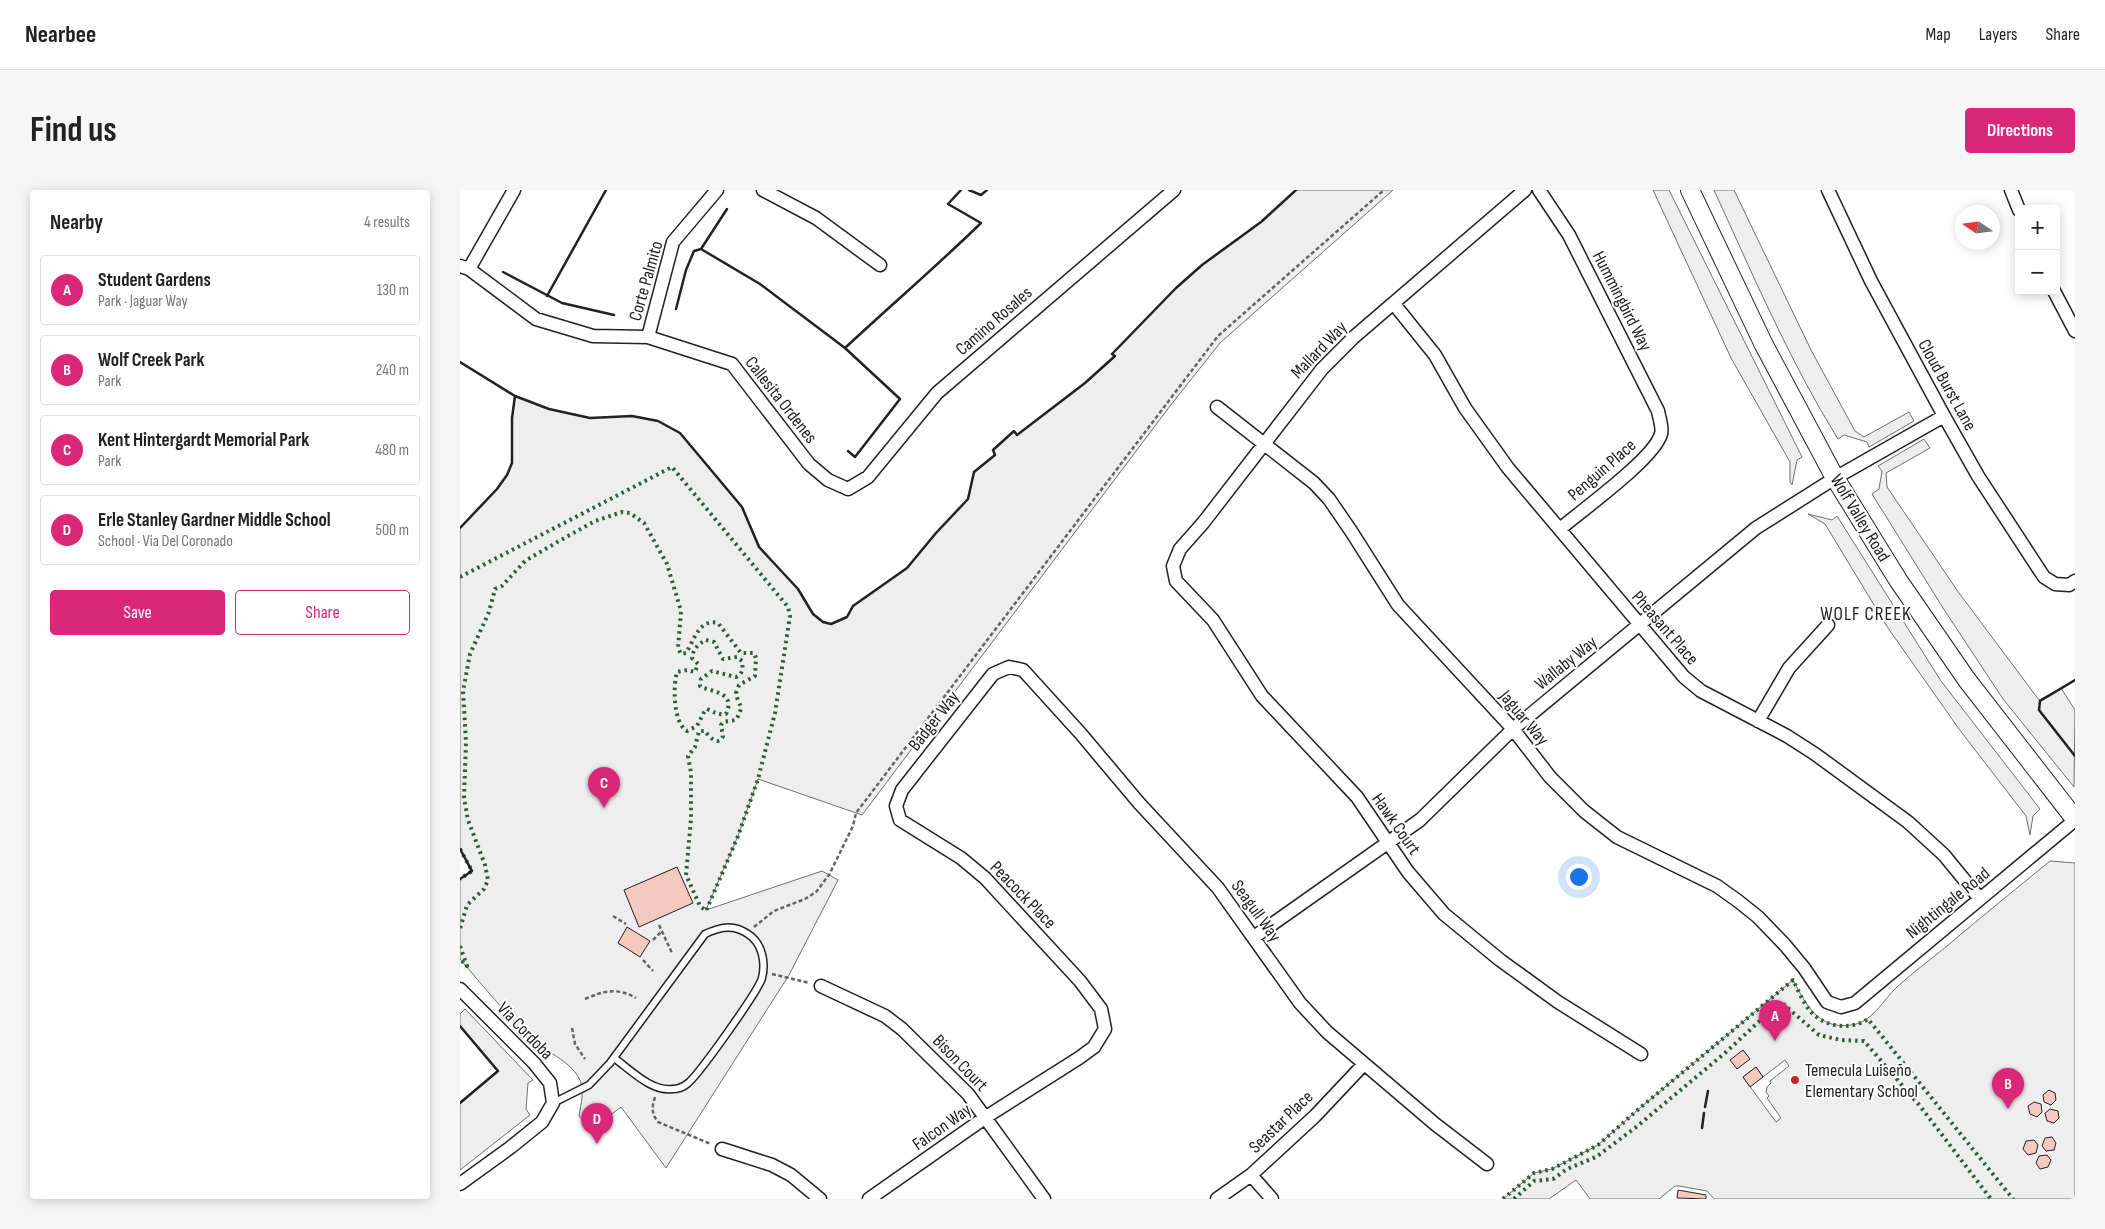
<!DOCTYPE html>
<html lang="en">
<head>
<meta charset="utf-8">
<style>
	:root { --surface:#fff; --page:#f6f6f6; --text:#222; --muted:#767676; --line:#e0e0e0; --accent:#db2777 }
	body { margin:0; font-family:"Sofia Sans Condensed",sans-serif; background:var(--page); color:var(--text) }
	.controls { position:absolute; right:15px; top:15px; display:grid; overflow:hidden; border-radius:5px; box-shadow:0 2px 12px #0003 }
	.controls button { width:45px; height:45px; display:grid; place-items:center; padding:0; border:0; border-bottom:1px solid var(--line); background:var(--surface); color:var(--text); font:25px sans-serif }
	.compass { position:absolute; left:1495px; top:15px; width:45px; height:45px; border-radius:50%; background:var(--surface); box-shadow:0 2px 12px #0003; rotate:283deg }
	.you { position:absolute; left:1118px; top:686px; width:18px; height:18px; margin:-12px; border:4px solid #fff; border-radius:50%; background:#1a73e8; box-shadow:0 0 0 8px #1a73e833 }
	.badge { display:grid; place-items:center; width:32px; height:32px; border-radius:50%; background:var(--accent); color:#fff; font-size:16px; font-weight:700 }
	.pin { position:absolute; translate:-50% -41px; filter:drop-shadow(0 1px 2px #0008) }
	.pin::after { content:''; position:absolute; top:26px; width:18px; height:15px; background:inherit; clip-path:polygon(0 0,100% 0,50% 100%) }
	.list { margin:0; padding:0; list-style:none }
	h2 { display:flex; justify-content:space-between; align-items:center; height:65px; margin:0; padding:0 20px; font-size:21px }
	h2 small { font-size:16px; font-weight:400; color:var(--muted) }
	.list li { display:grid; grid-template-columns:32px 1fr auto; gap:15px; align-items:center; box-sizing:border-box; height:70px; margin:0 10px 10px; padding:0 10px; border:1px solid var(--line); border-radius:5px }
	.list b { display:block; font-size:19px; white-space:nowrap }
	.list p { margin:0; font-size:16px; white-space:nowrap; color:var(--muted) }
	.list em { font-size:16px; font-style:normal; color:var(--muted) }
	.actions { display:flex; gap:10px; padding:15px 20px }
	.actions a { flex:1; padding:11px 0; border:1px solid var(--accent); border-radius:5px; text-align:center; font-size:18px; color:var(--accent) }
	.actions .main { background:var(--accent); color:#fff }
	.map { position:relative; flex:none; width:1615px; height:1009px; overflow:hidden; border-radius:5px }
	header { display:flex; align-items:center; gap:30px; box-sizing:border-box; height:70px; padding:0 25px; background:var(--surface); border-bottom:1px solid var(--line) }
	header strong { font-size:24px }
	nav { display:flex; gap:28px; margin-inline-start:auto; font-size:18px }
	.intro { display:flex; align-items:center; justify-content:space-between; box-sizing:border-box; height:120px; padding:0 30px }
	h1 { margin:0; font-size:35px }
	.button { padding:12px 22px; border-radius:5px; background:var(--accent); color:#fff; font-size:18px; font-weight:700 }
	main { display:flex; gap:30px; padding:0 30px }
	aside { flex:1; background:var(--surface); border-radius:5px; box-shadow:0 2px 12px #0003 }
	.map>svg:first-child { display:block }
</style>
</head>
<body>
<header>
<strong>Nearbee</strong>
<nav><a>Map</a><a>Layers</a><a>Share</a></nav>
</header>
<div class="intro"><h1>Find us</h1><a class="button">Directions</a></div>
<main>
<aside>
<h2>Nearby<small>4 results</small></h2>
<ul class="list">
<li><span class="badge">A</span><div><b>Student Gardens</b><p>Park · Jaguar Way</p></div><em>130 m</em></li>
<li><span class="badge">B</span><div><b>Wolf Creek Park</b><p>Park</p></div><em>240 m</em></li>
<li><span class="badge">C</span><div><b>Kent Hintergardt Memorial Park</b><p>Park</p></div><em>480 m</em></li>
<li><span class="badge">D</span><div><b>Erle Stanley Gardner Middle School</b><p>School · Via Del Coronado</p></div><em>500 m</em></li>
</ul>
<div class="actions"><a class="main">Save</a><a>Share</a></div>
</aside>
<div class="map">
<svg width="1615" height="1009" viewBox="0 0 1615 1009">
	<rect width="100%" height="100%" fill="#fff"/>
	<path fill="#eee" stroke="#6f6f6f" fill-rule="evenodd" d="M836 0H933L760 153 710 216 402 625 298 589 278 646 246 720 362 681 378 690 329 785 206 978 161 917 131 940 119 926C121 914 125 900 119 888 109 870 87 863 72 849 46 824 23 796 0 769V689L11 681 0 659V338L37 299 47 285 52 273V228L55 206 89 219 130 228 172 226 198 231 220 243 282 317 300 357 338 399 353 424 363 432 371 434 387 427 393 416 447 378 476 343 508 309 514 282 535 265 533 260 554 241 557 245 625 193 654 167 652 164 716 98 742 75 801 32Z
		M1193 0H1209L1342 267 1337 270 1332 295 1330 292V272L1271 168Z
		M1254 0H1274L1351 160 1395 241 1404 247 1449 222 1454 231 1409 257 1407 252 1384 245 1378 249C1330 172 1292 83 1254 0Z
		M1464 249 1470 258 1426 283 1427 297 1499 403 1579 510 1601 498 1615 520 1614 597 1543 509 1483 418 1412 304 1419 299 1422 281 1418 276Z
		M1348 324 1372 330 1377 326 1481 491 1580 619 1573 626 1570 645 1566 626 1499 539 1428 438 1365 334Z
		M1590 671 1615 673V1009H1254L1247 1001 1219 996H1215L1199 1009H1130L1116 990 1089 1009H1043L1074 983 1092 979 1138 955 1181 917 1333 790C1346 814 1358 840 1391 835 1412 833 1422 811 1437 797 1452 783 1470 770 1487 756 1521 727 1556 699 1590 671ZM1325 870 1329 876 1310 891 1311 893 1307 897 1306 902 1309 906 1307 908 1321 928 1316 932 1283 887 1296 877 1303 887Z
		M5 819 73 890 68 893 66 919 70 925 0 980V913L37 881 0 836V824Z"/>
	<path fill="#f3c9c0" stroke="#222" d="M217 677 233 713 179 737 164 700Z
		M167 737 190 751 180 767 158 753Z
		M1283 860 1290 869 1277 879 1270 870Z
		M1296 877 1303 887 1290 897 1283 887Z
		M1589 900 1595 903 1596 910 1591 915 1584 912 1583 905Z
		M1574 912 1581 914 1582 922 1577 927 1570 924 1568 916Z
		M1590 919 1598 921 1599 928 1594 933 1587 931 1585 923Z
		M1592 947 1596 953 1594 960 1586 961 1582 956 1585 948Z
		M1574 950 1578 955 1576 963 1568 965 1563 959 1566 951Z
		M1587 965 1591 970 1588 977 1580 979 1576 973 1579 966Z
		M1218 1000 1246 1005V1009L1217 1008Z"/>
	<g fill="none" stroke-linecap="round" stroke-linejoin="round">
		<defs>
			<path id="lane" d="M93 913 129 895 150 873 245 744C260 737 273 734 288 744 302 753 306 772 302 788 299 800 238 886 227 894 223 897 218 899 213 899 191 902 171 880 154 868"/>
			<path id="street" d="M303 0 356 28 420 75
				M1065 0 894 147 862 179 743 333 720 359 713 376 716 391 753 430 802 506 897 607 948 682 984 724 1040 770 1098 812 1181 864
				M1079 0 1109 45 1198 221C1199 227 1203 238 1201 244 1194 269 1122 320 1100 339
				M1368 0 1411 91 1484 226 1518 286 1584 387 1595 394 1609 395 1615 391
				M1551 0 1559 20
				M0 76 9 79 76 129 133 146 188 147 272 174 349 274 368 290 388 299 408 287 477 203 714 0
				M9 79 54 0
				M1594 101 1615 141
				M934 114 975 165 1005 218 1048 278 1224 487 1241 501 1327 546 1355 564 1448 632 1484 665 1520 709
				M188 147 213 52 257 0
				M757 217 854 293 869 309 891 341 938 415 1053 539 1090 587 1124 621 1157 647 1257 696 1278 711 1298 727 1325 755 1344 778 1367 812 1381 817 1395 813 1615 630
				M1298 531 1329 478 1368 435
				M794 747 960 630 1053 539 1296 338 1375 288 1484 226
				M361 796 425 826 442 839 508 904 584 1009
				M0 799 74 873 90 893 93 913 82 932 51 957 0 994
				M262 959 312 975 331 985 360 1009
				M791 985 812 1009
				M409 1009 526 927 619 868 634 857 645 839 641 819 620 791 525 688 501 668 440 630 436 616 442 600 533 484 549 477 563 480 621 544 679 613 758 698 840 813 867 842 975 934 1027 974
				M757 1009 791 985 855 926 904 874"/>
			<path id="secondary" d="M1230 0 1304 155 1375 288 1438 390 1507 490 1615 629"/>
		</defs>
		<use href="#lane" stroke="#222" stroke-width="9"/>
		<use href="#street" stroke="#222" stroke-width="15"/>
		<use href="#secondary" stroke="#222" stroke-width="20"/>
		<path stroke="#646464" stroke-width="2.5" stroke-dasharray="4 2.5" stroke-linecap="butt" d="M153 726 166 734
			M199 735 212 763
			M294 737 314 721 345 709 356 702 369 685 393 636 396 623 758 146 924 0
			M193 750 202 741
			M183 770 193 781
			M312 784 350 793
			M125 809C143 801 157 797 176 808
			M112 838 115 854 125 869
			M195 907C192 917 191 923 198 932L251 954"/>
		<use href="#lane" stroke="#fff" stroke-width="6"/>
		<use href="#street" stroke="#fff" stroke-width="12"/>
		<use href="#secondary" stroke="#fff" stroke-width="18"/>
		<path stroke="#2f5e38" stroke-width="4" stroke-dasharray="2.5 4" stroke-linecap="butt" d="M0 387 212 277 328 417 330 426 315 523 298 589 278 646 246 721 240 716 226 685 231 629V583L228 566 235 557 239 541H245C249 547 259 557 263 546L261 535 263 532 276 530C285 513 279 519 276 503L279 495 295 486 296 468 294 463H281L258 433C239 428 234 451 226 463L221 464 218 458 221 421 207 374 184 333 170 323 162 322 135 331 99 351 65 371 42 396 35 399 29 422 10 464 3 501 6 552 4 608 8 630 25 675 28 690 24 699 7 715 0 739
			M246 450 254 452 263 469 277 467 282 471C283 478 283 484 276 487L252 481 241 489 240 496C249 502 277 501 266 524 258 525 254 522 247 519L245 520 237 536 227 541C213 533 213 496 217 482L227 480 235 482 238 474 232 468C233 459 238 454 246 450Z
			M0 659 12 681 0 689
			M0 756 7 776 0 769
			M1043 1009 1074 983 1092 979 1138 955 1181 917 1333 790C1338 800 1343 812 1350 821 1364 837 1390 841 1408 829L1553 1009
			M1054 1009 1074 991 1093 989 1107 979 1136 967 1175 938 1265 863 1319 813H1322L1359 845 1381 850 1404 851 1460 916 1531 1009"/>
		<path stroke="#222" stroke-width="2.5" d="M509 0 521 5 527 0
			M241 59 300 94 385 158 440 209 395 267 388 261
			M43 82 102 113 154 125
			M87 106 146 0
			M216 119 226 80 234 61 241 59 267 19
			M385 158C430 116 477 76 521 33L488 14 501 0
			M0 172 55 206 89 219 130 228 172 226 198 231 220 243 282 317 299 357 338 399 353 424 363 432 371 434 387 427 393 416 447 378 476 343 508 309 514 282 535 265 533 260 554 241 557 245 625 193 655 166 652 164 716 98 742 75 801 32 836 0
			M0 338 37 299 47 285 52 273V228L55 206
			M1615 490 1580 511 1579 520 1615 566
			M0 659 12 681 0 689
			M0 836 38 881 0 913
			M1245 917 1248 901
			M1242 938 1244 923"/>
	</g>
	<circle fill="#c62828" stroke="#fff" stroke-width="2" cx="1335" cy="890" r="5"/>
	<g text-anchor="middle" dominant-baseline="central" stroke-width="4" stroke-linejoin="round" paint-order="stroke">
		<g font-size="18" fill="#222" stroke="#fff">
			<text transform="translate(186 91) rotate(-74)">Corte Palmito</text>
			<text transform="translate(1162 111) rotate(63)">Hummingbird Way</text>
			<text transform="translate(534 131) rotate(-41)">Camino Rosales</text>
			<text transform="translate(859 160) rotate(-46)">Mallard Way</text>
			<text transform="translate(1487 195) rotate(61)">Cloud Burst Lane</text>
			<text transform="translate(321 210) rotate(52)">Callesita Ordenes</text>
			<text transform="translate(1142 280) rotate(-41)">Penguin Place</text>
			<text transform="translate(1400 328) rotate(59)">Wolf Valley Road</text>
			<text transform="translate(1205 438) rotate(49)">Pheasant Place</text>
			<text transform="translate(1106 473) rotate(-39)">Wallaby Way</text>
			<text transform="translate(1064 528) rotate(50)">Jaguar Way</text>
			<text transform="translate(474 531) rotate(-52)">Badger Way</text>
			<text transform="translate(936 634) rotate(55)">Hawk Court</text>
			<text transform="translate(563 705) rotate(46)">Peacock Place</text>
			<text transform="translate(1488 713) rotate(-39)">Nightingale Road</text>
			<text transform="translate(796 721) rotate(54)">Seagull Way</text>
			<text transform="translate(65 841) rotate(46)">Via Cordoba</text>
			<text transform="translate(500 873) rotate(46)">Bison Court</text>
			<text transform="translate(821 932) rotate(-44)">Seastar Place</text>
			<text transform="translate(482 937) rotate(-35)">Falcon Way</text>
		</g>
		<g font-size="18" fill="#222" stroke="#fff" text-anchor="start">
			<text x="1345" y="880">Temecula Luiseño<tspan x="1345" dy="21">Elementary School</tspan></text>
		</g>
		<g font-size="19" letter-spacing="1" fill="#222" stroke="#fff">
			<text x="1406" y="424">WOLF CREEK</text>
		</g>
	</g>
</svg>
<div class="controls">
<button>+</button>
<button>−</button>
</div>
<svg class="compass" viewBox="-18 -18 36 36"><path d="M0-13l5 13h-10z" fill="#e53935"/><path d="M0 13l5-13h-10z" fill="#767676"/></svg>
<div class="you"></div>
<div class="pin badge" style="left:1315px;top:851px">A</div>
<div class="pin badge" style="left:1548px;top:919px">B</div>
<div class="pin badge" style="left:144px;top:618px">C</div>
<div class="pin badge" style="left:137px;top:954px">D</div>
</div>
</main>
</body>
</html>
